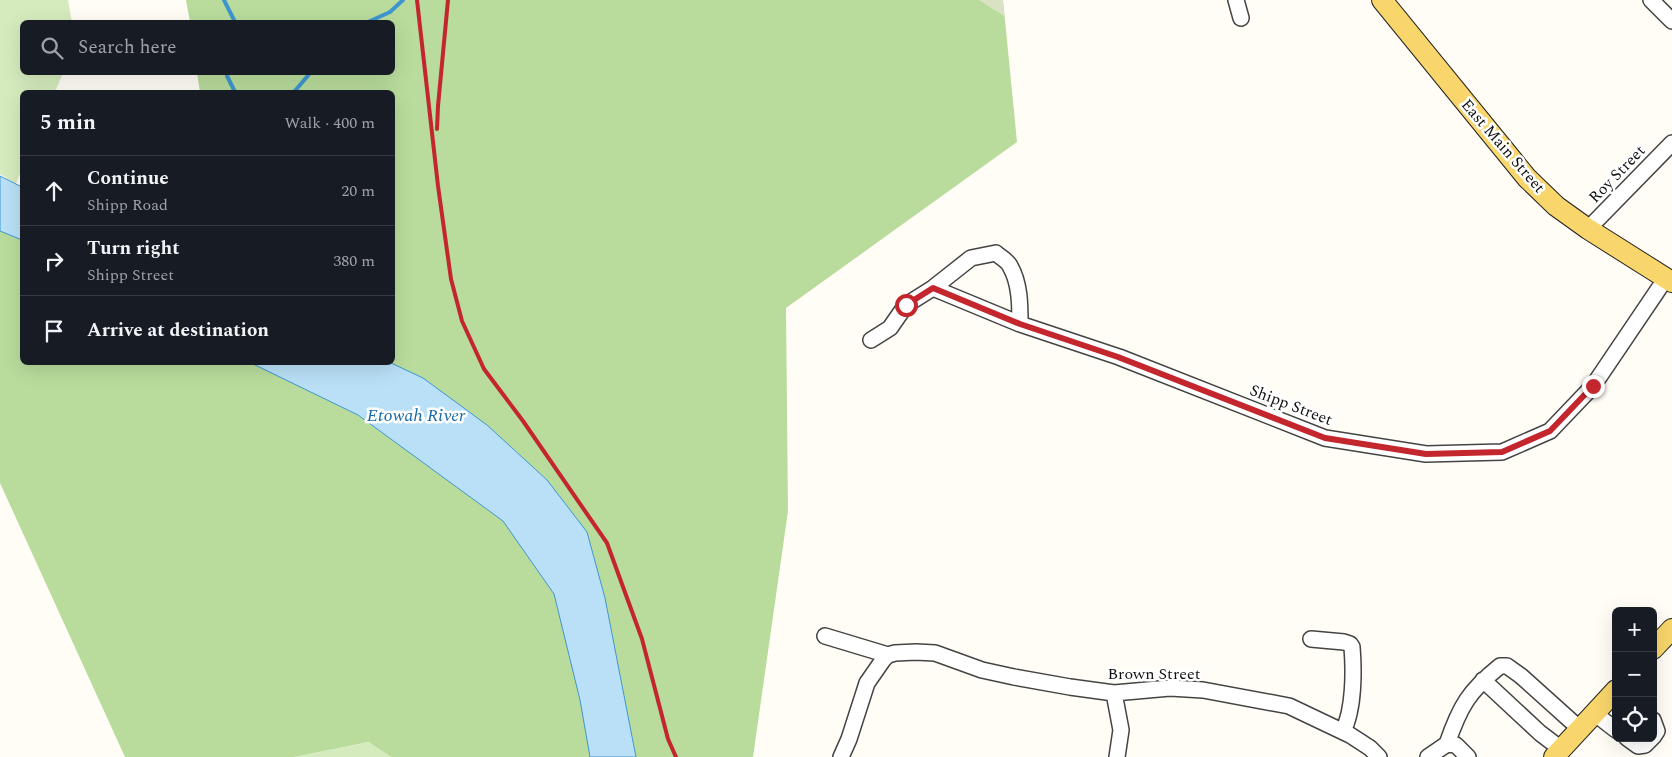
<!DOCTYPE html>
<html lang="en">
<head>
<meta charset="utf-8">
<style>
	:root { --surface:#171b24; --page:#242831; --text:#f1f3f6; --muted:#9ea1a6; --line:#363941 }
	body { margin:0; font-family:Spectral,serif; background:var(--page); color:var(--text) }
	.controls { position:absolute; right:15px; bottom:15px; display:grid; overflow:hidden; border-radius:8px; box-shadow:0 5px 20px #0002 }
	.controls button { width:45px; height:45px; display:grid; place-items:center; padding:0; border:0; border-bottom:1px solid var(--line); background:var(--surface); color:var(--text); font:25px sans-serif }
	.stop { position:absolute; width:15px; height:15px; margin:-11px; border:4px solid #c4262e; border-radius:50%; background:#fff }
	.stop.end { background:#c4262e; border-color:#fff; box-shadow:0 1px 5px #0008 }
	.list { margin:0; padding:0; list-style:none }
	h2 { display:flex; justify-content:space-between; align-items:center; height:65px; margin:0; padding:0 20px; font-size:21px }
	h2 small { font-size:16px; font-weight:400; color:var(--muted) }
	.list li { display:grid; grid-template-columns:32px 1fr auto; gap:15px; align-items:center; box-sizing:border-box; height:70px; padding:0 20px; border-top:1px solid var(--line) }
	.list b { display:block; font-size:19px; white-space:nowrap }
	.list p { margin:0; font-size:16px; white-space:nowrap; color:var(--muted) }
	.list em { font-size:16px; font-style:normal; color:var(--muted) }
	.icon { flex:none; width:28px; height:28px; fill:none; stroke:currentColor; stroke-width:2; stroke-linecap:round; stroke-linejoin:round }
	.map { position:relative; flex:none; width:1672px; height:757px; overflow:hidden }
	.search { position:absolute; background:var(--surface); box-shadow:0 5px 20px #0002; left:20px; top:20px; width:375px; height:55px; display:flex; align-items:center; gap:12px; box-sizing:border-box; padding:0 18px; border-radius:8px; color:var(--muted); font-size:19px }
	.panel { position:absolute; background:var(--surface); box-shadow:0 5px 20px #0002; left:20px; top:90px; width:375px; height:275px; border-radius:8px }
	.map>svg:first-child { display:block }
</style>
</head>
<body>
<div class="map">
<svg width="1672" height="757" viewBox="0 0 1672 757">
	<rect width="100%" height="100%" fill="#fffdf5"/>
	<path fill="#d5ebbd" d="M0 0H68L72 22H22V72L63 73 55 92H22V168L16 184 0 174Z
		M370 742 391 757H294Z"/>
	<path fill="#b9dc9c" d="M186 0H1003L1017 142 786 308 788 511 753 757H391L369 742 294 757H125L0 483V196L22 201V362H392V92H200L197 73 392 72V22H190Z"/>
	<path fill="#d9e3c4" d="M979 0H1003L1004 16Z"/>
	<path fill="#b9e0f7" stroke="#3f96cf" d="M0 176 22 187V240L0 231Z
		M251 363H391L423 378 487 425 547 480 587 532 605 598 636 757H590L580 700 554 594 503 521 358 415Z"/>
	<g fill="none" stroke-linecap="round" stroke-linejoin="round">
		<path stroke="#3f96cf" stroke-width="4" d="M224 0 235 22
			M368 22 390 12 403 0
			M228 72 227 76 235 92
			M294 92 311 72"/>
		<defs>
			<path id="minor" d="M1236 0 1241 18
				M1651 0 1672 21
				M1588 229 1672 143
				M933 288 1020 324 1119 357 1325 438 1426 454 1502 452 1550 431 1593 386 1666 278
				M871 340 890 328 906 305 933 288 971 258 996 253C1000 257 1008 261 1010 266 1020 283 1020 305 1020 324
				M825 636 888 655
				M1311 639 1344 642 1350 644 1352 647C1354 671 1354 710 1343 731
				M1483 680 1540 733 1561 749
				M1114 693 1121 730 1117 757
				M1594 713 1616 730
				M1653 720 1657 731 1653 737
				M1627 738 1638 746 1645 745 1652 738
				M1447 744C1460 706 1469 691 1500 666H1507L1521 676 1580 729
				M841 757 849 739 867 683 883 660 888 655 895 653 916 652 935 653 982 670 1014 677 1070 687 1114 693 1170 688 1203 690 1289 706 1350 735 1370 748 1379 757
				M1428 757 1447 744 1456 745 1468 757"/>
			<path id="major" d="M1382 0 1527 178 1556 206 1588 229 1672 282
				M1653 649 1672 629
				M1554 757 1616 690"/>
		</defs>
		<use href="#minor" stroke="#444" stroke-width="18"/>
		<use href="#major" stroke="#222" stroke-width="22"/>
		<use href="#minor" stroke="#fff" stroke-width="15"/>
		<use href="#major" stroke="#f9d66b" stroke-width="20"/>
		<path stroke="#c4262e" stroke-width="4" d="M417 0 438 186 451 279 462 321 484 369 523 421 607 543 642 639 668 739 676 757
			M437 129 438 106 448 0"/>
	</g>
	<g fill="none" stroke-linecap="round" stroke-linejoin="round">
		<path stroke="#c4262e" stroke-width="6" d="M906 305 933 288 1020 324 1118 357 1325 438 1426 454 1502 452 1550 431 1593 386"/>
	</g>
	<g text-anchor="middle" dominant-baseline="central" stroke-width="5" stroke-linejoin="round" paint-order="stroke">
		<g font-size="16" fill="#111" stroke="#fff">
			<text transform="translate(1503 146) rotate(49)">East Main Street</text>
			<text transform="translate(1617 174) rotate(-46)">Roy Street</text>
			<text transform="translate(1291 405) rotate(21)">Shipp Street</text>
			<text x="1154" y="674">Brown Street</text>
		</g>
		<g font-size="18" font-style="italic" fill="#1768a6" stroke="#fff">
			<text x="416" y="415">Etowah River</text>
		</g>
	</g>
</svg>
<div class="controls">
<button>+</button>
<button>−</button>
<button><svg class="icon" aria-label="locate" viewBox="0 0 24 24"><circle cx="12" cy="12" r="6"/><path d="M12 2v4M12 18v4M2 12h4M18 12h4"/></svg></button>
</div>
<div class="stop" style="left:906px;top:305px"></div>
<div class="stop end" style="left:1593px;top:386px"></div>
<div class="search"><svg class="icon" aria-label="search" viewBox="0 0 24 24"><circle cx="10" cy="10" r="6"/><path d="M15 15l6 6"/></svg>Search here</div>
<section class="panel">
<h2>5 min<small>Walk · 400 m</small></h2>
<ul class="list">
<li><svg class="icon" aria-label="ahead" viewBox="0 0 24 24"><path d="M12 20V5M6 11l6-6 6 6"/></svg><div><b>Continue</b><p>Shipp Road</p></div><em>20 m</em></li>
<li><svg class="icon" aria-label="right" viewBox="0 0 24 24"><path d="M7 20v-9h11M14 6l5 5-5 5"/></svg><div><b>Turn right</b><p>Shipp Street</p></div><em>380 m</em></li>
<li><svg class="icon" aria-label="arrive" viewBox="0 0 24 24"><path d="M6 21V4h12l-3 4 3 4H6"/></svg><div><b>Arrive at destination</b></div></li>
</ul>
</section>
</div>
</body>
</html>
